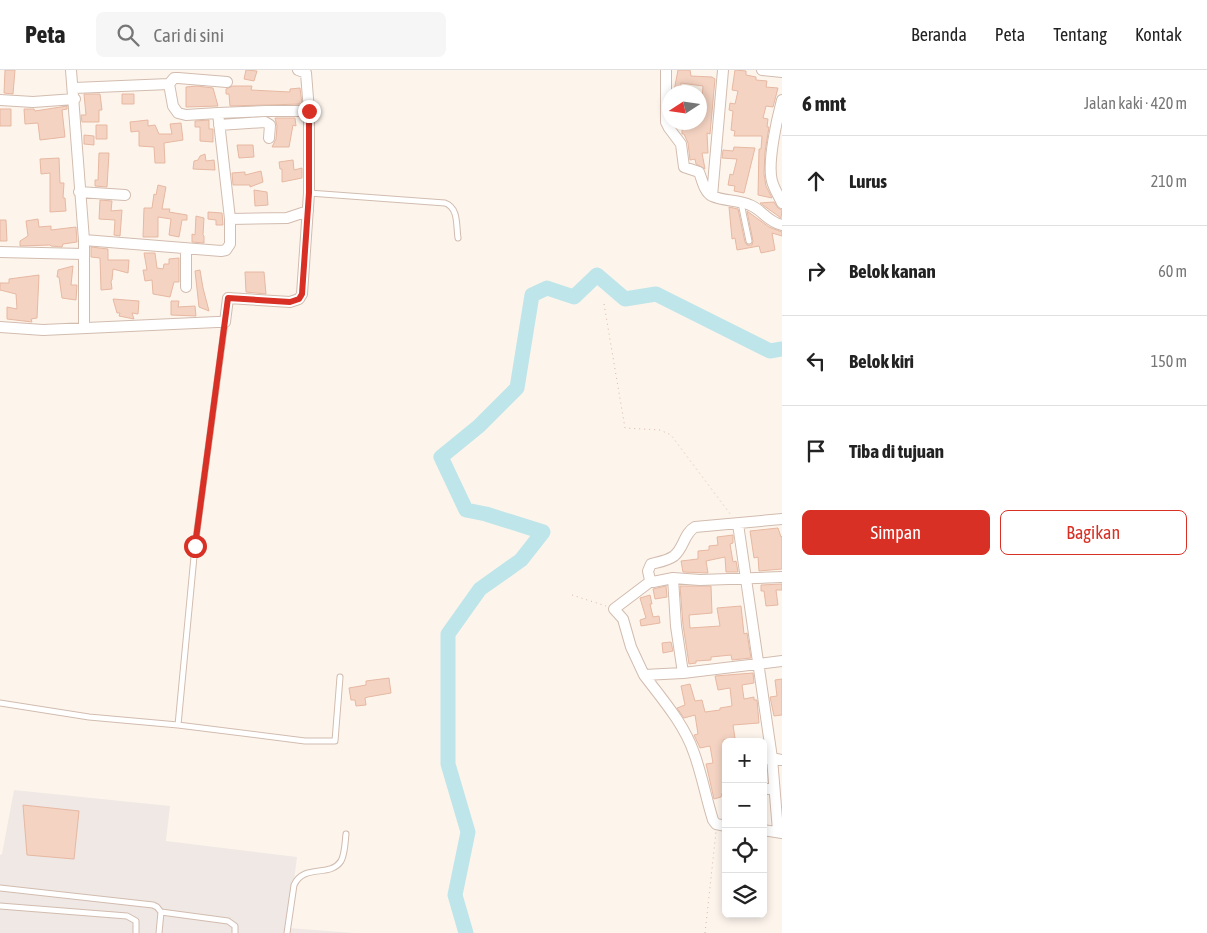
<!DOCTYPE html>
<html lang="id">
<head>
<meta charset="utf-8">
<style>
	:root { --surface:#fff; --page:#f6f6f6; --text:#222; --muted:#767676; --line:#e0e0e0; --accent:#d93025 }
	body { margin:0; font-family:"Asap Condensed",sans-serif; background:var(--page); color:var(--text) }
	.controls { position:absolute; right:15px; bottom:15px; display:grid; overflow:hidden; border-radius:8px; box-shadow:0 2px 8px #0003 }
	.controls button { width:45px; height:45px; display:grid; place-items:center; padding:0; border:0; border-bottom:1px solid var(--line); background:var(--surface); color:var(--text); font:25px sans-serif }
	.compass { position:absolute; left:662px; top:15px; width:45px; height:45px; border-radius:50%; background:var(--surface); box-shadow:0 2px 8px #0003; rotate:258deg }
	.stop { position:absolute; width:15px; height:15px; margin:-11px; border:4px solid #d93025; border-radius:50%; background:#fff }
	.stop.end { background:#d93025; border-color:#fff; box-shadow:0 1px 5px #0008 }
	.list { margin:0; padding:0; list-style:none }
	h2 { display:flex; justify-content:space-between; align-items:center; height:65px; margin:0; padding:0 20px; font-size:21px }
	h2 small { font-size:16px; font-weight:400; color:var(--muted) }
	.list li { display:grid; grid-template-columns:32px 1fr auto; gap:15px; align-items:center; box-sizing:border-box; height:90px; padding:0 20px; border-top:1px solid var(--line) }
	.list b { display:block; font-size:19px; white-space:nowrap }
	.list em { font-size:16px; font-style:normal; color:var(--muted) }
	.actions { display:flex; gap:10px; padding:15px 20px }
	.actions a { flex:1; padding:11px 0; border:1px solid var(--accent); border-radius:8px; text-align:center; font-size:18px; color:var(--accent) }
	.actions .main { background:var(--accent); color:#fff }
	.icon { flex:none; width:28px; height:28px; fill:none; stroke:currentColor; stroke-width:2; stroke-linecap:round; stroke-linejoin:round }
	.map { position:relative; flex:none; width:782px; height:863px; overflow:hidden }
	header { display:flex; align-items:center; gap:30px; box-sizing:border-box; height:70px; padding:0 25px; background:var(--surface); border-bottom:1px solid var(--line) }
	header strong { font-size:24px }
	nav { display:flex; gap:28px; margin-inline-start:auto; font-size:18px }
	.search { width:350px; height:45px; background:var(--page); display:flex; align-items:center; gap:12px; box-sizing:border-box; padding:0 18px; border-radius:8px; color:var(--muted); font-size:19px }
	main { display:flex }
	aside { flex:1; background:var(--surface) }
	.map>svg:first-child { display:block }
</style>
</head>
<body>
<header>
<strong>Peta</strong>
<div class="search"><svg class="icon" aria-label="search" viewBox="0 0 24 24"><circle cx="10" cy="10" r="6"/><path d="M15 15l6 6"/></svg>Cari di sini</div>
<nav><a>Beranda</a><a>Peta</a><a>Tentang</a><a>Kontak</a></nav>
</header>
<main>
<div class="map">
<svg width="782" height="863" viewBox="0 0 782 863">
	<rect width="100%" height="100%" fill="#fdf5ec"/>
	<path fill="#efe8e4" d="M14 720 170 736 166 771 297 787 288 858 355 863H0V785L2 784Z"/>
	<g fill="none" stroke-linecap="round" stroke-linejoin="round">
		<path stroke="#bee5e9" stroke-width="15" d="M466 863 455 825 468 762 448 694V564L480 519 521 490 543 462 486 444 466 440 441 387 479 356 517 318 532 225 547 218 574 227 597 205 625 229 656 224 770 281 782 279"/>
	</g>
	<path fill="#f4d3c2" stroke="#e7b8a2" d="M5 0H15L13 24 4 23Z
		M246 0 257 1 254 11 244 9Z
		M678 0H690L691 6 712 7 715 9 710 64 707 63 708 83H702L705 99 696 94 695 89 690 90 688 73 684 64H682V52H700L703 16 681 13 680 22 674 21Z
		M735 0 746 1V5L756 7V10L767 11 766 17 778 18 773 37 766 36 763 48 768 49 767 57H769L765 82 764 104 766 116 772 128 758 125 759 79H761L762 66H734L735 61 731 60 733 41 729 40 730 33 735 34 738 21 732 20Z
		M197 16 213 18 218 36 186 37V17Z
		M233 16H252L251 20 290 22V19L300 18 302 34 230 36 229 24H226V19Z
		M84 24H100L102 40H99V52H82L81 45H86Z
		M122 24H134V34H122Z
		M67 36V39L62 40 65 67 40 70 38 53 25 54 24 39H34L35 41Z
		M0 39H11V56H0Z
		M275 48H295L296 56 293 55 289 77H272L276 69 277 56Z
		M148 50V56L155 55 159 64H172L170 54 181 53 183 70 164 73 165 93H155L154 77 139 76V61L131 62 130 52Z
		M209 50V59H213V72L200 71V57H195V51Z
		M96 55H107V69H96Z
		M84 65 94 66V75L84 74Z
		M237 75H253L254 87 239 88Z
		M734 77 755 78 744 123 734 121 735 116 728 115 730 104 733 105 737 89 722 88 723 80 733 81Z
		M99 83H109L107 117 95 116V110H98Z
		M205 84 206 91 214 90 215 100 193 99 194 91 198 90 200 86Z
		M59 88 60 113H64L63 128H65L66 141 50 142V103L41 104 40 89Z
		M293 90 294 100 302 98V108L282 112V99H280L279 92Z
		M261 101 263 112 250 117V115H233L232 103 245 102V105Z
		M158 115 166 117 162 139H170L169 142 187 145V150H182L179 167 169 165 171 149 158 147V167H143L144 138H152L154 124 156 125Z
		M254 120 267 122 268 135 255 136Z
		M100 130 112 131 111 141 122 140 120 166 114 165 115 150 99 149Z
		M774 132 778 138 782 140 781 148 760 133Z
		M729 137 738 139 745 172 747 175H752L753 171 747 141 769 157 782 162V166L772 163 775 180 761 183 759 176 737 180 735 168 732 169Z
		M208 142 222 143 223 155H216V150L208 149Z
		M196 146 204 148 203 165 204 166V173L192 172V164L195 165Z
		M38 149 39 157 51 156V160L76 157 77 172 63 174 62 177 51 176 50 175 20 176V171L28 166 26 151Z
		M0 150H6L7 171H0Z
		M91 177 108 179V190H129L128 203 113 199 112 210 111 211 112 219 101 220 100 188 91 187Z
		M144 183H155L157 198 163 199 164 194H169V189L179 188V212H174L170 227 153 224 152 210 145 211 143 200H147Z
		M73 196 71 215H77L76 230 62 228 59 207H57L58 200Z
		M200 200 203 218 209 241 199 237 195 201Z
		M245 202H264L266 224 246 222Z
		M39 205 37 248 31 249 32 252 7 249V237L17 239 16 224 0 220V213H9V209Z
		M113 229 139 231 138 244 132 243 134 249 119 246 120 243H117Z
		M171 231H179L178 237 195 236 196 246 171 245Z
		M778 458 781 467 782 466V499L759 501 758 487 754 488 750 461Z
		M733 465V473L730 474 733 492 736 491 738 502H726L725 487 706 491 708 503 683 502 681 491 698 489V481L709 480V476L718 475 717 467Z
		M782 514V520H776L778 535 766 536 764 521H761V515Z
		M666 516 667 527 655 529 653 519Z
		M680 516H711L712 543 689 545 690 558 720 556 717 538 741 536 744 564 747 563 751 588 732 590 731 585 711 587V590L696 591V593L689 594 683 555Z
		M650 525 652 534H650L653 547 659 546 660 553 641 556 640 550 646 548 640 528Z
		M671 572 673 581 663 583 662 573Z
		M753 603 754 613 742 615 744 629 754 627V630H757L759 653 733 655 735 668 723 670 726 682V723H722L721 727 714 729 706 694 713 693 710 676 700 678 694 665 698 664 695 645 684 648 677 638 685 635 681 616 690 614 695 631 702 630 705 642 720 640V638L732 636 730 618 718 620 715 606Z
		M389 608 391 623 368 627 365 628 366 635 356 636 355 630H351L349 618 366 615V611Z
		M782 609V645L774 646 770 627 777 626 775 610Z
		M23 735 79 741 74 789 27 785Z"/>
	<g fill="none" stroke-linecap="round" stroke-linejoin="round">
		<defs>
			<path id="service" d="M309 123 445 133C459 138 456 156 458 168
				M741 133 749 171
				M0 633 89 647 178 655 305 671H335L340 607
				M178 655 195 476 225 252
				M0 818 153 835 157 837 161 842 159 863
				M0 836 127 846 136 851V863
				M161 842 228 851 235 856V863
				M287 863 294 815C304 793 330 808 341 791 345 784 345 772 346 764"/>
			<path id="minor" d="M71 0 84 170V258
				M666 0V52L669 58 681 74 684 97 699 102C702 109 704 122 712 126 723 131 738 130 750 135 763 140 766 151 782 155
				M762 0 782 2
				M169 14 174 8H178L227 12
				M74 18 169 14 173 36 178 43 186 45 218 43 230 149V174L226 180 221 181 84 170
				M0 30 33 32 75 29
				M782 30C777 49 767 93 772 111 774 119 779 126 782 133
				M218 43 266 41H309
				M219 55 265 52 270 55 269 68
				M79 122 125 125
				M712 126 723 0
				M230 149 287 148 308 141
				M0 182 83 184
				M186 217V179
				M0 257 43 260 217 252H225L228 228 290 232 299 229 302 224 309 123V41L306 3 298 0
				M782 449 695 457C684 463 684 478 674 486 667 491 659 492 651 494L648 501 650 510 653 512 673 508 700 510 782 507
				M738 454 772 688 778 761
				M673 508 676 556 683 603
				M651 511 614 539 623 549 631 577 644 605 683 603 782 591
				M644 605C663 630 684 654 694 683 702 705 706 728 713 750L716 754 726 756
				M763 689 772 688 782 690
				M763 719H774
				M763 760 782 763"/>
		</defs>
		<use href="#service" stroke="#d2bcaf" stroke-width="7"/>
		<use href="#minor" stroke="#d2bcaf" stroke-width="12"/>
		<path stroke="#dab5a4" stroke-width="1" stroke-dasharray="1 4" stroke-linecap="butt" d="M604 234 625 358 660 360 671 365 731 445
			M572 525 606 536
			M705 863 716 762"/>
		<use href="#service" stroke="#fff" stroke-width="5"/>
		<use href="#minor" stroke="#fff" stroke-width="10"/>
	</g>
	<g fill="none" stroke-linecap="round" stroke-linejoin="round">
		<path stroke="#d93025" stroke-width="6" d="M195 476 228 228 290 232 299 229 302 224 309 123V41"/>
	</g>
</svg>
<div class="controls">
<button>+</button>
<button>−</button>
<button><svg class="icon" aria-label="locate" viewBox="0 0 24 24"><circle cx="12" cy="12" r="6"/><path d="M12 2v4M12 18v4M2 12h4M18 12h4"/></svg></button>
<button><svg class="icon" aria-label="layers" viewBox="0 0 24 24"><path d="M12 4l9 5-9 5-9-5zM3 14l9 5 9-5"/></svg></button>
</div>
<svg class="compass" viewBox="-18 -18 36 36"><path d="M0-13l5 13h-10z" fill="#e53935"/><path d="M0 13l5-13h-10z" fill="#767676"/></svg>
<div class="stop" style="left:195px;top:476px"></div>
<div class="stop end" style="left:309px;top:41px"></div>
</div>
<aside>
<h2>6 mnt<small>Jalan kaki · 420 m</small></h2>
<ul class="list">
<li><svg class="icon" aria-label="ahead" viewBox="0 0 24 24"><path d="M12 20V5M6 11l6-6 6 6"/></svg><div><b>Lurus</b></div><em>210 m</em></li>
<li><svg class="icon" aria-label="right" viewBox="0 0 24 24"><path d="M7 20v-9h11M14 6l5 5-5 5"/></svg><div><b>Belok kanan</b></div><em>60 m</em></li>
<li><svg class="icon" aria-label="left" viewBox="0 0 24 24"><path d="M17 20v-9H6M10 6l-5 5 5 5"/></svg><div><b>Belok kiri</b></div><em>150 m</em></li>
<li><svg class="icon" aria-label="arrive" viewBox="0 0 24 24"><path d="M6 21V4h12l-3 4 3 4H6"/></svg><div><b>Tiba di tujuan</b></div></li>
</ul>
<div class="actions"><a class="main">Simpan</a><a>Bagikan</a></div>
</aside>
</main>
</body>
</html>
